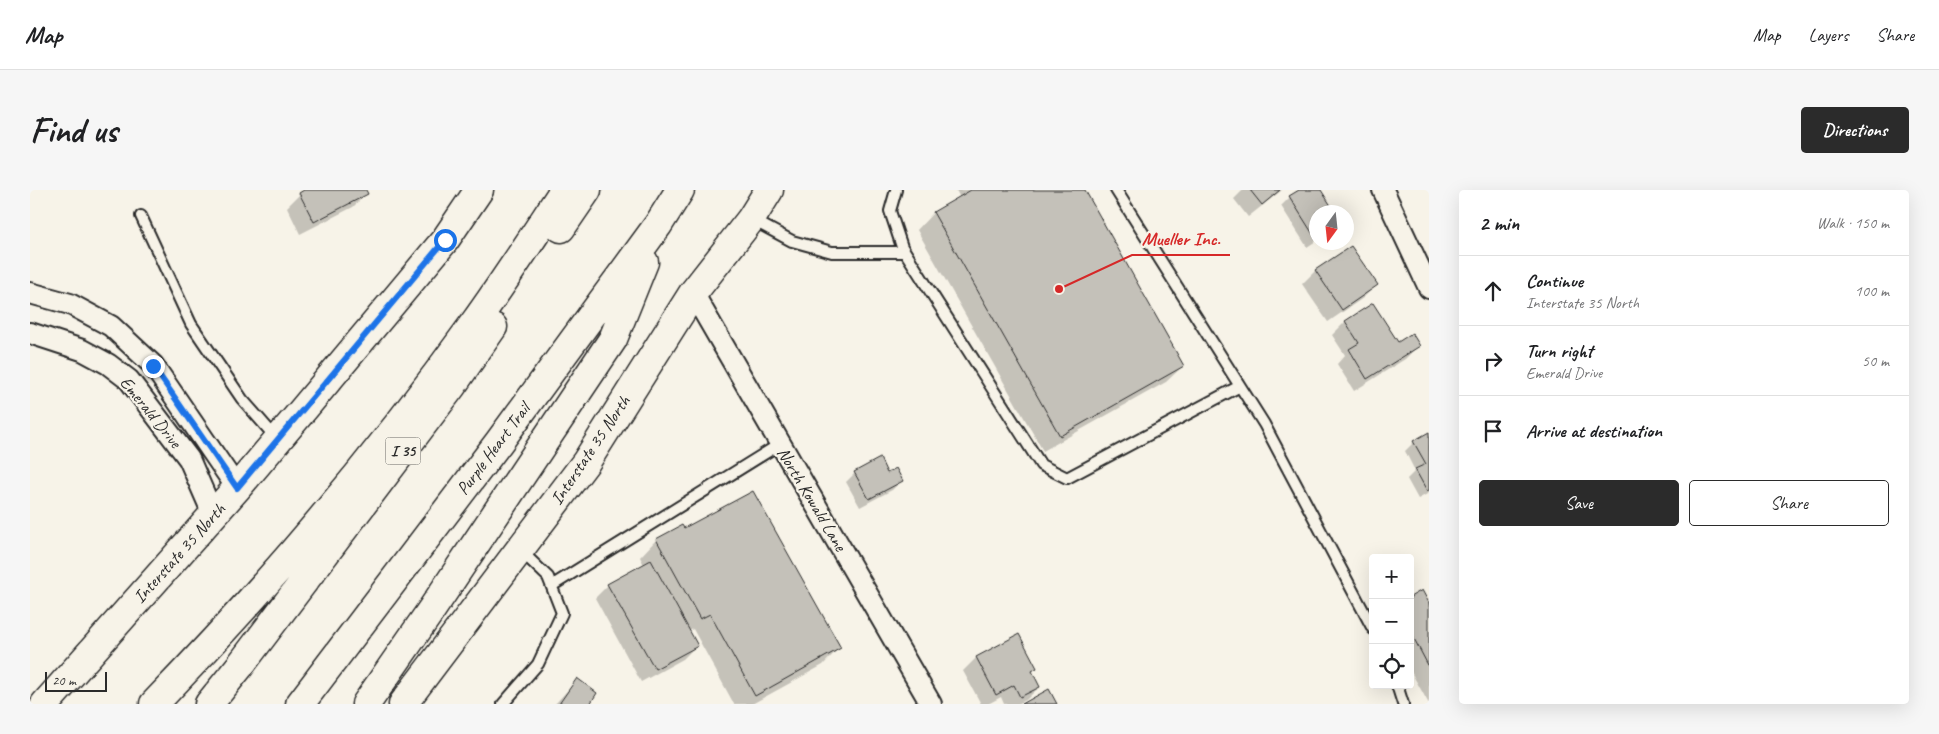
<!DOCTYPE html>
<html lang="en">
<head>
<meta charset="utf-8">
<style>
	:root { --surface:#fff; --page:#f6f6f6; --text:#202124; --muted:#757577; --line:#e0e0e0; --accent:#2b2b2b }
	body { margin:0; font-family:Caveat,sans-serif; background:var(--page); color:var(--text) }
	.controls { position:absolute; right:15px; bottom:15px; display:grid; overflow:hidden; border-radius:5px; box-shadow:0 5px 20px #0002 }
	.controls button { width:45px; height:45px; display:grid; place-items:center; padding:0; border:0; border-bottom:1px solid var(--line); background:var(--surface); color:var(--text); font:25px sans-serif }
	.compass { position:absolute; left:1279px; top:15px; width:45px; height:45px; border-radius:50%; background:var(--surface); box-shadow:0 5px 20px #0002; rotate:195deg }
	.scale { position:absolute; left:15px; bottom:12px; width:62px; box-sizing:border-box; padding-left:5px; border:2px solid #2b2b2b; border-top:0; font-size:14px; line-height:18px; white-space:nowrap; color:#2b2b2b; -webkit-text-stroke:4px #f7f3e8; paint-order:stroke }
	.stop { position:absolute; width:15px; height:15px; margin:-11px; border:4px solid #1a73e8; border-radius:50%; background:#fff }
	.stop.end { background:#1a73e8; border-color:#fff; box-shadow:0 1px 5px #0008 }
	.list { margin:0; padding:0; list-style:none }
	h2 { display:flex; justify-content:space-between; align-items:center; height:65px; margin:0; padding:0 20px; font-size:21px }
	h2 small { font-size:16px; font-weight:400; color:var(--muted) }
	.list li { display:grid; grid-template-columns:32px 1fr auto; gap:15px; align-items:center; box-sizing:border-box; height:70px; padding:0 20px; border-top:1px solid var(--line) }
	.list b { display:block; font-size:19px; white-space:nowrap }
	.list p { margin:0; font-size:16px; white-space:nowrap; color:var(--muted) }
	.list em { font-size:16px; font-style:normal; color:var(--muted) }
	.actions { display:flex; gap:10px; padding:15px 20px }
	.actions a { flex:1; padding:11px 0; border:1px solid var(--accent); border-radius:5px; text-align:center; font-size:18px; color:var(--accent) }
	.actions .main { background:var(--accent); color:#fff }
	.icon { flex:none; width:28px; height:28px; fill:none; stroke:currentColor; stroke-width:2; stroke-linecap:round; stroke-linejoin:round }
	.map { position:relative; flex:none; width:1399px; height:514px; overflow:hidden; border-radius:5px }
	header { display:flex; align-items:center; gap:30px; box-sizing:border-box; height:70px; padding:0 25px; background:var(--surface); border-bottom:1px solid var(--line) }
	header strong { font-size:24px }
	nav { display:flex; gap:28px; margin-inline-start:auto; font-size:18px }
	.intro { display:flex; align-items:center; justify-content:space-between; box-sizing:border-box; height:120px; padding:0 30px }
	h1 { margin:0; font-size:35px }
	.button { padding:12px 22px; border-radius:5px; background:var(--accent); color:#fff; font-size:18px; font-weight:700 }
	main { display:flex; gap:30px; padding:0 30px }
	aside { flex:1; background:var(--surface); border-radius:5px; box-shadow:0 5px 20px #0002 }
	.map>svg:first-child { display:block }
</style>
</head>
<body>
<header>
<strong>Map</strong>
<nav><a>Map</a><a>Layers</a><a>Share</a></nav>
</header>
<div class="intro"><h1>Find us</h1><a class="button">Directions</a></div>
<main>
<div class="map">
<svg width="1399" height="514" viewBox="0 0 1399 514">
	<rect width="100%" height="100%" fill="#f7f3e8"/>
	<filter id="ink" filterUnits="userSpaceOnUse"><feTurbulence type="fractalNoise" baseFrequency=".02" numOctaves="2"/><feDisplacementMap in="SourceGraphic" scale="10" xChannelSelector="R" yChannelSelector="G"/><feConvolveMatrix kernelMatrix="1 2 1 2 8 2 1 2 1" color-interpolation-filters="sRGB"/></filter>
	<g filter="url(#ink)">
		<path fill="#0003" d="M277 0H334L336 4 323 17 270 44 257 17 270 4Z
			M926 0H1053L1153 176 1136 192 1013 261 887 40 903 23 930 8Z
			M1213 0H1252L1218 27 1204 9Z
			M1271 0H1289L1304 22H1286V51L1277 57 1251 16 1260 7Z
			M1321 57 1346 95 1333 108 1298 132 1272 94 1285 81Z
			M1343 115 1367 153 1388 156 1375 169 1324 201 1307 174 1315 165 1302 145 1315 132Z
			M1399 244V303L1388 309 1377 289 1385 281 1375 261 1384 252Z
			M825 283 857 284 871 291 862 300 830 317 816 292Z
			M652 337 809 458 793 475 722 514H704L663 439 659 441 667 455 653 469 611 492 565 408 578 395 614 375 610 367 626 350Z
			M1380 408 1399 416V514L1380 480Z
			M946 468 1006 478 1001 482 1009 497 996 510 988 514H974L971 507 958 514H951L933 481Z
			M547 490 566 504 558 514H525Z"/>
		<path fill="#c4c1b9" stroke="#2b2b2b" d="M274 0H336L338 4 284 32 269 3Z
			M941 0H1055L1154 176 1030 246 903 22Z
			M1220 0H1250L1232 15Z
			M1269 0H1291L1305 22H1286V49L1259 6Z
			M1321 56 1348 95 1312 120 1285 80Z
			M1343 113 1368 152 1382 143 1390 156 1337 189 1319 159 1329 153 1315 131Z
			M1399 242V300L1397 301 1385 279 1396 274 1383 251Z
			M850 268 857 283 866 278 873 291 839 309 824 282Z
			M723 301 811 458 725 506 680 424 670 429 626 349 652 335 654 338Z
			M621 370 668 456 625 479 577 394Z
			M1392 400 1399 413V477L1380 441V407Z
			M989 444 1007 478 1002 481 1010 497 990 507 984 495 966 505 946 467Z
			M547 488 567 503 560 514H529Z
			M1019 499 1027 514H992Z"/>
		<g fill="none" stroke-linecap="round" stroke-linejoin="round">
			<defs>
				<path id="lane" d="M866 0 860 21 872 57 1011 275 1037 288 1210 196
					M1086 0 1234 234 1343 439
					M111 26 161 134 212 209 247 249
					M721 29 762 51 802 62H875
					M523 395 750 254
					M1367 495 1373 514
					M473 514 508 474 532 423 518 387 490 360"/>
				<path id="street" d="M1353 0 1399 98
					M0 103 40 114 81 136 123 175 207 298
					M663 103 901 514
					M0 143 52 160 78 174 99 190 159 269 183 324"/>
				<path id="secondary" d="M15 514 207 298 267 227 415 50 449 0
					M373 514 556 272 663 103 721 29 739 0"/>
				<path id="highway" d="M531 38 557 0
					M124 514C240 394 348 267 445 132 476 89 505 44 534 0
					M179 514 209 477 422 196 463 137
					M270 514 469 252 628 35 650 0
					M336 514 402 419 583 149 614 72"/>
			</defs>
			<use href="#lane" stroke="#2b2b2b" stroke-width="14"/>
			<use href="#street" stroke="#2b2b2b" stroke-width="24"/>
			<use href="#secondary" stroke="#2b2b2b" stroke-width="31"/>
			<use href="#highway" stroke="#2b2b2b" stroke-width="31"/>
			<use href="#lane" stroke="#f7f3e8" stroke-width="10"/>
			<use href="#street" stroke="#f7f3e8" stroke-width="20"/>
			<use href="#secondary" stroke="#f7f3e8" stroke-width="28"/>
			<use href="#highway" stroke="#f7f3e8" stroke-width="28"/>
		</g>
	</g>
	<g fill="none" stroke-linecap="round" stroke-linejoin="round" filter="url(#ink)">
		<path stroke="#1a73e8" stroke-width="6" d="M123 176 207 298 415 50"/>
	</g>
	<g text-anchor="middle" dominant-baseline="central" stroke-width="4.5" stroke-linejoin="round" paint-order="stroke">
		<rect fill="#f7f3e8" stroke="#686764" stroke-width="1" x="355.5" y="247.5" width="35" height="27" rx="4"/>
		<g font-size="16" font-weight="bold" fill="#2b2b2b">
			<text x="373" y="261">I 35</text>
		</g>
		<g font-size="18" fill="#2b2b2b" stroke="#f7f3e8">
			<text transform="translate(121 222) rotate(51)">Emerald Drive</text>
			<text transform="translate(463 259) rotate(-53)">Purple Heart Trail</text>
			<text transform="translate(560 260) rotate(-56)">Interstate 35 North</text>
			<text transform="translate(782 309) rotate(59)">North Kowald Lane</text>
			<text transform="translate(149 363) rotate(-48)">Interstate 35 North</text>
		</g>
	</g>
	<path fill="none" stroke="#d62828" stroke-width="2" d="M1029 99L1102 65H1200"/>
	<circle fill="#d62828" stroke="#f7f3e8" stroke-width="2" cx="1029" cy="99" r="5"/>
	<g font-size="19" text-anchor="middle" font-weight="bold" fill="#d62828" stroke="#f7f3e8" stroke-width="4.5" stroke-linejoin="round" paint-order="stroke">
		<text x="1151" y="55">Mueller Inc.</text>
	</g>
</svg>
<div class="controls">
<button>+</button>
<button>−</button>
<button><svg class="icon" aria-label="locate" viewBox="0 0 24 24"><circle cx="12" cy="12" r="6"/><path d="M12 2v4M12 18v4M2 12h4M18 12h4"/></svg></button>
</div>
<svg class="compass" viewBox="-18 -18 36 36"><path d="M0-13l5 13h-10z" fill="#e53935"/><path d="M0 13l5-13h-10z" fill="#757577"/></svg>
<div class="scale">20 m</div>
<div class="stop" style="left:415px;top:50px"></div>
<div class="stop end" style="left:123px;top:176px"></div>
</div>
<aside>
<h2>2 min<small>Walk · 150 m</small></h2>
<ul class="list">
<li><svg class="icon" aria-label="ahead" viewBox="0 0 24 24"><path d="M12 20V5M6 11l6-6 6 6"/></svg><div><b>Continue</b><p>Interstate 35 North</p></div><em>100 m</em></li>
<li><svg class="icon" aria-label="right" viewBox="0 0 24 24"><path d="M7 20v-9h11M14 6l5 5-5 5"/></svg><div><b>Turn right</b><p>Emerald Drive</p></div><em>50 m</em></li>
<li><svg class="icon" aria-label="arrive" viewBox="0 0 24 24"><path d="M6 21V4h12l-3 4 3 4H6"/></svg><div><b>Arrive at destination</b></div></li>
</ul>
<div class="actions"><a class="main">Save</a><a>Share</a></div>
</aside>
</main>
</body>
</html>
